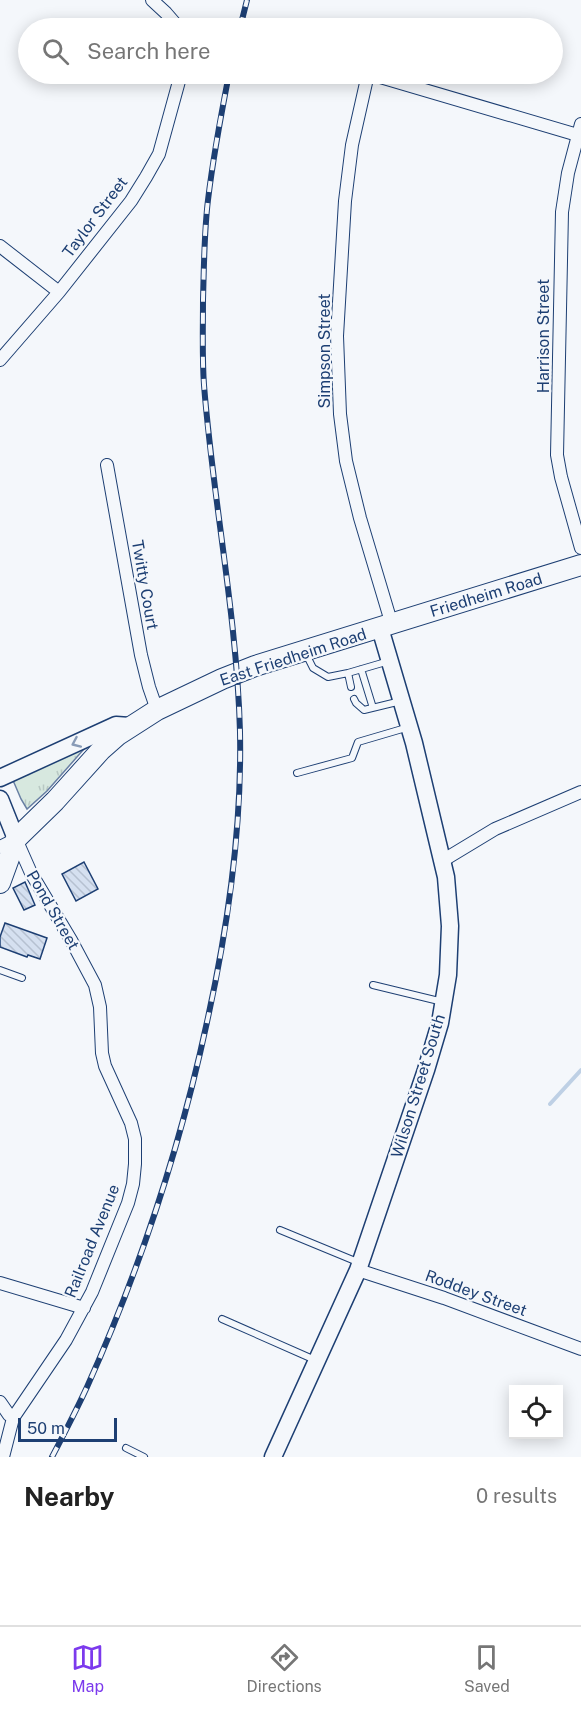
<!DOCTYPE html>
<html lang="en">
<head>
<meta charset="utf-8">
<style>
	:root { --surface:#fff; --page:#f2f2f2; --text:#222; --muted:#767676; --line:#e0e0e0; --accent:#7c3aed }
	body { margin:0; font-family:"Public Sans",sans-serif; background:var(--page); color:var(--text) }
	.controls { position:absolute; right:18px; bottom:18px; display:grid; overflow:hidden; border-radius:0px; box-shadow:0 3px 15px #0003 }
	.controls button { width:54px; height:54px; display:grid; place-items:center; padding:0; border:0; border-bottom:2px solid var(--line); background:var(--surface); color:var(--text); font:30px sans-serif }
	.scale { position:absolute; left:18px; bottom:15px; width:99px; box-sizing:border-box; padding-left:6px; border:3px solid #1d3f73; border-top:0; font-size:16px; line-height:21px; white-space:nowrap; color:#1d3f73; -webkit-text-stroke:4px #f4f7fb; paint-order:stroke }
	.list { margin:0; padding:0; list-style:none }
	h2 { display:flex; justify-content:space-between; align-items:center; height:78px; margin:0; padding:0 24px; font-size:26px }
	h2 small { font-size:20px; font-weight:400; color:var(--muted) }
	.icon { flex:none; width:33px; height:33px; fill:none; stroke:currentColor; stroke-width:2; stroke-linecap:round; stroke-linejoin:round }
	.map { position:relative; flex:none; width:581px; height:1457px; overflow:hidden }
	.search { position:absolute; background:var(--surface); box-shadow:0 3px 15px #0003; left:18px; right:18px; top:18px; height:66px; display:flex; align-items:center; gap:15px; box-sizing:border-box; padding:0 21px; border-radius:33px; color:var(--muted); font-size:22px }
	.sheet { height:168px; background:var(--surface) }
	nav { display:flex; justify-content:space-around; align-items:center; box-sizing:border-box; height:84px; border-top:2px solid var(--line); background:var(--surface); font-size:16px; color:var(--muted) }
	nav a { display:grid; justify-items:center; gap:3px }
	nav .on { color:var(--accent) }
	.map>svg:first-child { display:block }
</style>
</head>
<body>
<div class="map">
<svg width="581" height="1457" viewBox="0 0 581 1457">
	<defs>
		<pattern id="grass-tufts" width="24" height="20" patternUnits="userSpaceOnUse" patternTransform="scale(1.5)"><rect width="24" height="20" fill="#d7e8df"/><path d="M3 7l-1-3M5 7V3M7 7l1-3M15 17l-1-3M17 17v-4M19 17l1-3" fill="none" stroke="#b8c8c3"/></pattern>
		<pattern id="building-back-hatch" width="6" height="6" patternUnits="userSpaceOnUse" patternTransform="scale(1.5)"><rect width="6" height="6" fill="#d5e0f0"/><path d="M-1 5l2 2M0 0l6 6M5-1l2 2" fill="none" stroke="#b6c1d1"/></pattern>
	</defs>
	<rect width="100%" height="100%" fill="#f4f7fb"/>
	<path fill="url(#grass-tufts)" stroke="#687fa3" stroke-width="1.5" d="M83 747 84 749 47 791 27 809 21 799 12 778Z"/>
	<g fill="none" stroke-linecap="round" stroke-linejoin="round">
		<path stroke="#bed0e5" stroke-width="4" d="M550 1104 581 1070"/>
	</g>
	<path fill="url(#building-back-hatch)" stroke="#1d3f73" stroke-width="1.5" d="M84 862 98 889 76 901 62 874Z
		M25 882 35 905 24 910 13 888Z
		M5 923 47 938 40 959 28 955 27 957 0 947V937Z"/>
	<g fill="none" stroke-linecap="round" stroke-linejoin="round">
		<defs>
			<path id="lane" d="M306 654 313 668 328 677 348 673
				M361 669 373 708
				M351 687 348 673 389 661
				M354 699 356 703 364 710 401 701
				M297 773 352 758 358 742 409 727
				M0 970 22 978
				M373 985 443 1002
				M280 1230 360 1263
				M222 1319 315 1360
				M126 1448 144 1457"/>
			<path id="street" d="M152 0 166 13 179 28
				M368 74 352 145 345 201 337 336 340 414 346 461 360 518 392 625
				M370 74 581 136
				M581 124 568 173 562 212 557 455 561 477 581 548
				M0 246 59 292
				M0 360 59 292 131 201 146 177 159 154 181 74
				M107 465 141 655 149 687 157 710
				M0 847 16 839 31 873 71 940 95 985 100 1007 102 1053 105 1066 131 1123 135 1139V1164L133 1184 128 1203 92 1292 66 1340 13 1418 3 1457
				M442 861 495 829 581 792
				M358 1270 444 1298 581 1349
				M0 1283 84 1308
				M0 1402 9 1415 13 1418"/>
			<path id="secondary" d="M0 778 116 725 130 726
				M0 799 16 839
				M273 1457 358 1270 426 1070 440 1023 448 975 450 926 446 877 414 743 380 628"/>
			<path id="primary" d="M0 883 16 839 55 801 101 750 118 735 157 710 222 679 255 666 581 565"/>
		</defs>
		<use href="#lane" stroke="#1d3f73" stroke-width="8"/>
		<use href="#street" stroke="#1d3f73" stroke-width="14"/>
		<use href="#secondary" stroke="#1d3f73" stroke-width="19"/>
		<use href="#primary" stroke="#1d3f73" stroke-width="22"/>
		<use href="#lane" stroke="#f4f7fb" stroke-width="6"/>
		<use href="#street" stroke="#f4f7fb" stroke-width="12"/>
		<use href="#secondary" stroke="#f4f7fb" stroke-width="16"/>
		<use href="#primary" stroke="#f4f7fb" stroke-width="20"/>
		<defs>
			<path id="rail" d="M240 28 247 0
				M52 1457C64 1434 76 1411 87 1387 140 1269 180 1148 207 1022 228 927 242 830 240 732 237 616 213 501 204 385 202 357 203 328 203 300 204 266 204 233 208 200 213 158 221 115 229 74"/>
		</defs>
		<use href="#rail" stroke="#1d3f73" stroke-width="6"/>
		<use href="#rail" stroke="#f4f7fb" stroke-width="4" stroke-dasharray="11" stroke-linecap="butt"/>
	</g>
	<defs><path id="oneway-chevron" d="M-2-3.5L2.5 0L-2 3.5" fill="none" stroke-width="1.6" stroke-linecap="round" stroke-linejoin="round" transform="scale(1.5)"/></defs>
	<use stroke="#889bb7" href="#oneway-chevron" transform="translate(76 743) rotate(156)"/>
	<g text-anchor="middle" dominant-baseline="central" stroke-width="4.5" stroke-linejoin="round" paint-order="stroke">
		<g font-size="16" fill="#1d3f73" stroke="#f4f7fb">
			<text transform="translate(95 217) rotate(-53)">Taylor Street</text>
			<text transform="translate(543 336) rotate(-90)">Harrison Street</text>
			<text transform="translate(324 351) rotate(-90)">Simpson Street</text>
			<text transform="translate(145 585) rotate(80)">Twitty Court</text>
			<text transform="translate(486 595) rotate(-17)">Friedheim Road</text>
			<text transform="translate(293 657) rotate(-18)">East Friedheim Road</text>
			<text transform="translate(53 910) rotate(60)">Pond Street</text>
			<text transform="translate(418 1086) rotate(-73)">Wilson Street South</text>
			<text transform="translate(92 1241) rotate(-68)">Railroad Avenue</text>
			<text transform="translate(476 1293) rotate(20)">Roddey Street</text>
		</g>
	</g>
</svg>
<div class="controls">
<button><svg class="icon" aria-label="locate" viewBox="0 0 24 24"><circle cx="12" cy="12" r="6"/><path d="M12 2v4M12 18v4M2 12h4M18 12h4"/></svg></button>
</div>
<div class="scale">50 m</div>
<div class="search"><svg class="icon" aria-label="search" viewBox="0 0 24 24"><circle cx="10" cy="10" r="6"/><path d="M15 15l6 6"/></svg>Search here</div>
</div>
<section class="sheet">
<h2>Nearby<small>0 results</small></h2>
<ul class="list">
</ul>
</section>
<nav>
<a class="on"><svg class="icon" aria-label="map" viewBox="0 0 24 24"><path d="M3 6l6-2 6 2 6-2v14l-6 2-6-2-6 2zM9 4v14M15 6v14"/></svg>Map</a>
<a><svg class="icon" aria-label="directions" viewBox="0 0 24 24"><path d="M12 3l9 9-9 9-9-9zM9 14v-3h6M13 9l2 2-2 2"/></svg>Directions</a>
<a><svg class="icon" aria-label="saved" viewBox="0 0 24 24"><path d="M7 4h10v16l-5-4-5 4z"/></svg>Saved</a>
</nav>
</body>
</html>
